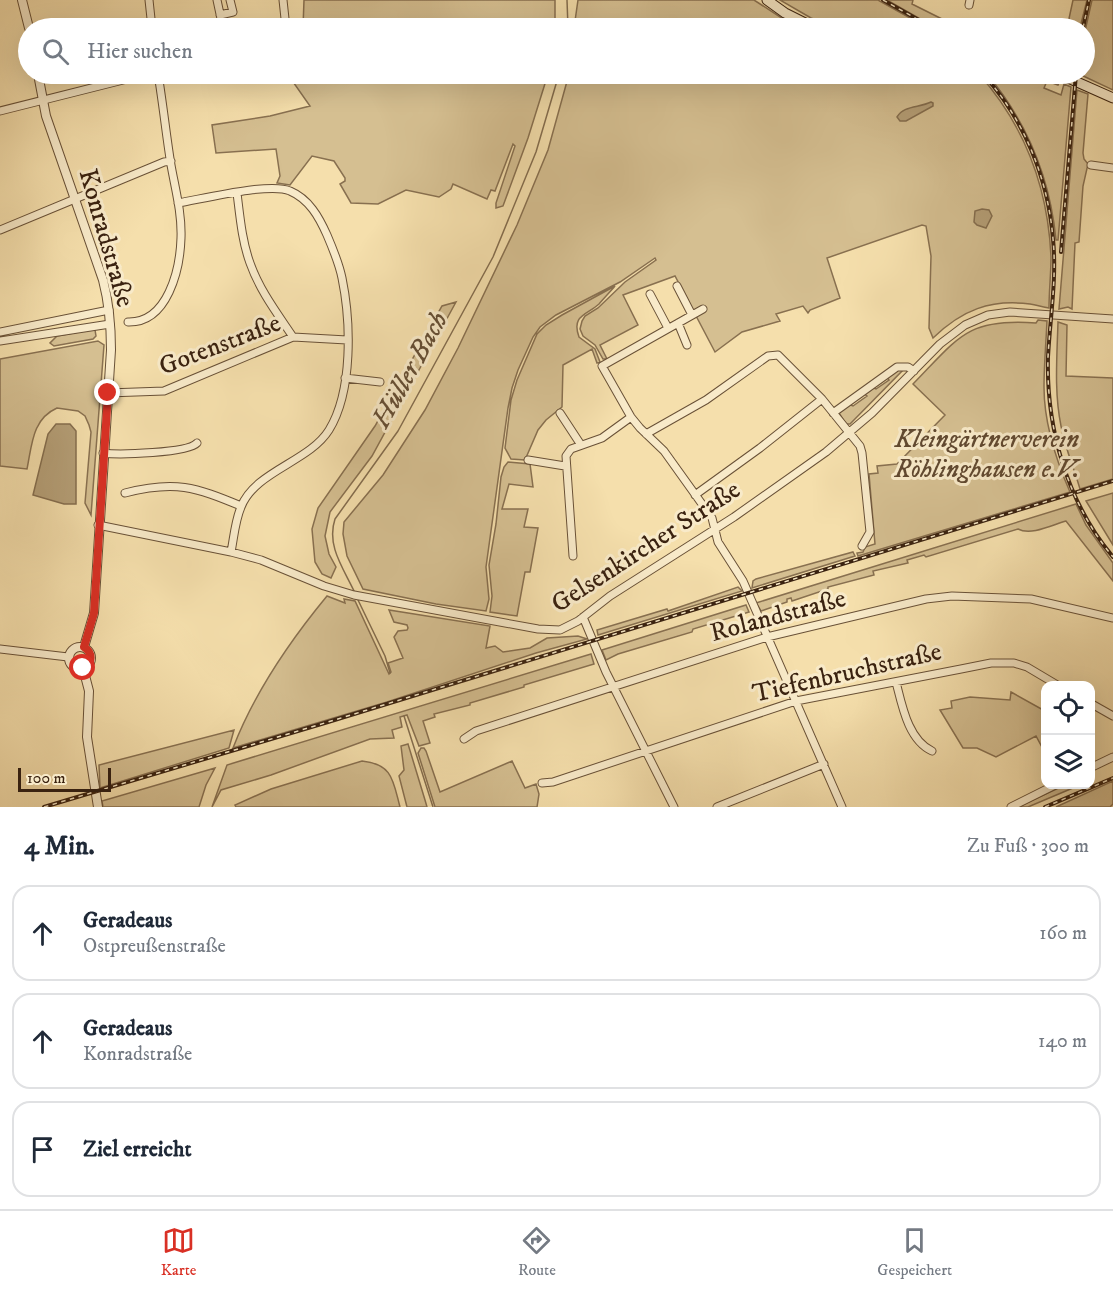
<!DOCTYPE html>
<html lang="de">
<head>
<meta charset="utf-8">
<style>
	:root { --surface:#fff; --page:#f6f6f7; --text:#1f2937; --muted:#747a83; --line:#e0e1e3; --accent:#d93025 }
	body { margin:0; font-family:"IM FELL DW Pica",serif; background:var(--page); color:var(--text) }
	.controls { position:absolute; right:18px; bottom:18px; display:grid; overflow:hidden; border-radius:12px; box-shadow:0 6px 24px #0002 }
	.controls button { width:54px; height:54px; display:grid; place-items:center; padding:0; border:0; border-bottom:2px solid var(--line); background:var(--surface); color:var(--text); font:30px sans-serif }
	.scale { position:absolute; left:18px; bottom:15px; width:93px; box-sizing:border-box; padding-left:6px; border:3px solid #3a2210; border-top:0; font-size:16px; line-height:21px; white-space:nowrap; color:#3a2210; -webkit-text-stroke:4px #f8eac9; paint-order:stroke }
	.stop { position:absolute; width:18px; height:18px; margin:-14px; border:4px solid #d93025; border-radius:50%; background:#fff }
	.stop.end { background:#d93025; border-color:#fff; box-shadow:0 2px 6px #0008 }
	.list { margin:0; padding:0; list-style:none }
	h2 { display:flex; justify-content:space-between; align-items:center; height:78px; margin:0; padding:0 24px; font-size:26px }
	h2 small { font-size:20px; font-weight:400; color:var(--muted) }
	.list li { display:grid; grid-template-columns:39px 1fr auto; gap:18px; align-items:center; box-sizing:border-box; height:96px; margin:0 12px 12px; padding:0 12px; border:2px solid var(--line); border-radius:18px }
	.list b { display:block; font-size:22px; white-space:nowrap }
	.list p { margin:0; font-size:20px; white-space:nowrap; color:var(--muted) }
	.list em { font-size:20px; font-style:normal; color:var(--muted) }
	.icon { flex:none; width:33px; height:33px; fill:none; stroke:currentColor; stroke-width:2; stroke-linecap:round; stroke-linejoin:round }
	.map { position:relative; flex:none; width:1113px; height:807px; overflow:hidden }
	.search { position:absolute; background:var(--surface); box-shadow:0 6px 24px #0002; left:18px; right:18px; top:18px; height:66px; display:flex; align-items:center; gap:15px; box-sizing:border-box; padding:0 21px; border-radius:33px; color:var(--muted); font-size:22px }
	.sheet { height:402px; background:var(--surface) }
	nav { display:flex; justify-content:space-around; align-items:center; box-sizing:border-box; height:84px; border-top:2px solid var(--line); background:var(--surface); font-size:16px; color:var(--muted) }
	nav a { display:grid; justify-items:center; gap:3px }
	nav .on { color:var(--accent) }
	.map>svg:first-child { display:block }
</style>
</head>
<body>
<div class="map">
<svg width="1113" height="807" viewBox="0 0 1113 807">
	<rect width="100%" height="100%" fill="#f5dfac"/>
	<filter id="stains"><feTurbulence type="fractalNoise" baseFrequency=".00333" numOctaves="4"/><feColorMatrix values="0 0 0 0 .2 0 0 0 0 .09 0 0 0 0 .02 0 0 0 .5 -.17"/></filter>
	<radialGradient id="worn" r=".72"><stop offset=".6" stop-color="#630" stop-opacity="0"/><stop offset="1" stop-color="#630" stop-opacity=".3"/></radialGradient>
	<path fill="#d5bf91" stroke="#887050" stroke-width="1.5" d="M304 0H555V28H303Z
		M578 0H754L797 28H574Z
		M780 0H878L928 28H835L811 18Z
		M887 0H913L912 4 960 28H936Z
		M1073 0H1087L1080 28H1067Z
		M1092 0H1113V90L1079 74H1084L1085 31Z
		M295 74H548L528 138 503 206 496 208V203L515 146 513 144 495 191 491 190 487 199 453 184 451 189 439 197 406 190 378 204 351 203 340 184 345 181V178L334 161 312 156 290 185 277 183 280 176 276 149 216 153 212 125 270 116 310 106 291 79 295 78Z
		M569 74H979C1025 126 1048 188 1051 257 1051 274 1049 291 1049 308 1042 307 1037 305 1030 304 990 299 962 310 933 338L929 328 931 256 926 226 922 225 827 258 840 298 810 310 808 313 803 306 776 314 780 321 742 332 715 352 675 276 623 295 638 325 600 345 607 359H603L595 345 583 336 580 329 582 321 585 316 598 308 625 282 656 260 655 258 620 282 556 315 540 327 533 337 518 370 512 388 508 408 486 567 489 599 486 611 436 604 363 589 347 556 343 534 344 522 383 475 425 410 458 348 517 225 548 150Z
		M987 74C1016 73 1032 72 1059 83L1058 85 1047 81 1044 88 1061 95 1064 84 1071 87 1058 240H1056C1050 178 1027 122 987 74Z
		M1077 90 1088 94 1083 153 1084 159 1088 164 1083 186 1079 242 1075 243 1072 309 1068 307 1059 309Z
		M615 286C610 292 604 298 599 304 587 315 571 315 579 337L595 349 600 362 597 363 592 349 563 365 562 407 546 420 538 430 525 460 511 459 505 448 511 400 517 380 537 334 546 325 562 315Z
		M456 302 372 456 330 512 325 536 329 554 336 567 331 578 322 574 315 562 312 529 318 508 375 426 442 306Z
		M1038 320 1047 321C1046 343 1044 365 1044 387 1044 423 1056 460 1070 492L858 556 857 553 863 552 865 547 875 544 869 474 878 473 877 466 897 464 945 415 913 384C959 337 967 318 1036 323Z
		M1058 322 1067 325 1066 376 1113 378V479L1080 489C1074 468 1065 448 1061 426 1054 392 1057 357 1058 322Z
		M90 330H95L96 336 93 339 54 346 50 343 57 336Z
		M98 341 104 345 91 515 85 503 91 432 89 425 85 416 78 411 57 408C32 419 32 445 27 469L0 466V359Z
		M897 368 903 370 850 424H846L839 413 848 404 853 406 867 396 863 393 871 387 876 389 889 380 886 376Z
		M508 462 530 464 533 487 509 484 502 509H528L524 527 538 528 530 572H525L517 616 490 612 492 596 489 565 496 524 501 477 504 467Z
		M1113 493V545L1086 501Z
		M1076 504 1086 525 1113 563V581L1066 521C1052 525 1031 536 1018 529L926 557 924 555 907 560 908 563 873 571 874 575 828 587V589L792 601 791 598 787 599V602L764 610 761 611 756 603Z
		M853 552 855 556 752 588 753 581 756 579Z
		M738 587 742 591 598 635 597 630 667 609 668 611Z
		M327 596 345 603 344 599 355 601 389 674 391 672 388 663 403 658 394 637 398 631 407 630 408 628 407 625 394 622 389 610 490 626 486 648 495 646 503 652 530 648 547 638 578 636 587 639 536 653 387 702 233 748C255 691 289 642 327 596Z
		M746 605 749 612 693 629 692 632 618 654 606 660 602 650Z
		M591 654 594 664 524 685V687L470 703V705L434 714 435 717 423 721 430 743 419 746 407 715 400 717 402 727 392 730 394 738 370 739 271 775 221 790 212 807 227 765Z
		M1011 692 1045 711V748L1043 749 1036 736 996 757 977 748H963L940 710 952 708 951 701 970 697 1010 700Z
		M234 730 229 748 100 788 99 765Z
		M408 744 425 800 427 807H407L399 776 404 770 401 746Z
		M421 748H424L426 751 440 792 512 761 525 788 536 784 539 794 537 807H435L418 753Z
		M362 761C393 764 393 781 400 807H236L235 805 271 789Z
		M215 768 206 785 199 807H103L102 801Z
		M1113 781V804L1110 807H1056Z
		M1065 785H1080L1028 807H1018Z"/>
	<path fill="#b59f77" stroke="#846d4e" stroke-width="1.5" d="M931 102 933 103V106L906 121H900L897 117C904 105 919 108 931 102Z
		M982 209 989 210 992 216 986 228 977 225 974 222 975 211Z
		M56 424H70L76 431V504H64L33 495 48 434Z"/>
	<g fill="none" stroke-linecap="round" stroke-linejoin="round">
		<path stroke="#846d4e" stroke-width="1.5" d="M567 0 568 28
			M355 593C344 569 326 546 335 519L398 431 493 257 536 152 559 74
			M358 600 385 656 390 673
			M404 716 433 807"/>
		<defs>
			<path id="minor" d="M149 0 152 28
				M217 0 223 28
				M283 0 286 28
				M969 5 970 0
				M220 15 233 12 230 0
				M0 111 147 74
				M1091 165 1113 168
				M237 193C240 217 242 241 250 263 260 291 277 313 293 337
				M178 203C202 199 270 182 290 191 309 199 319 217 327 235 333 249 339 263 342 278 351 322 353 391 329 430 309 462 255 471 241 507 235 521 234 537 231 552
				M0 230 164 162 171 161
				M677 286 692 315
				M650 294 668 328
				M703 309 602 366 631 417 640 428 664 451 712 518 718 542 743 581 842 807
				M128 322C168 323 180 269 181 238 182 213 175 188 171 165 166 134 163 104 158 74
				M678 323 687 345
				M0 332 109 310
				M0 341 110 324
				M345 378 380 382
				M108 393 164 391 293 337 347 340
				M560 413 581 445
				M833 413 897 367H908L914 371
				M646 434 706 400 768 356 778 355 822 399 860 446 862 453 870 532 862 546
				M103 453C119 455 188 453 197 443
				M528 460 565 466
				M125 493C175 480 195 487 241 506
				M695 495 760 448 822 399
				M98 525 231 552 261 560 324 586 354 595 538 629 560 630 578 621 610 596 734 517 826 452 872 413 940 344 965 325 988 315 1010 312 1113 319
				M573 556 566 456 571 449 602 438 631 417
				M583 617 606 672 674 807
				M0 649 68 657
				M896 682C902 705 908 740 932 751
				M1090 703 1113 716
				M464 739 476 731 767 637 926 599 952 596 1031 599 1113 618
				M1090 768 1113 757
				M542 783 553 782 796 701 961 669 991 663H1014L1027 667 1059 686
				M717 807 824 764
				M1011 807 1057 784"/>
			<path id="tertiary" d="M22 0 29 28
				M38 74 46 116 103 280C109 303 111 326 111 350L94 613 84 647
				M69 658a11 11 0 1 1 22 0a11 11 0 1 1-22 0Z
				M83 668 89 691 87 737 98 807"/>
			<path id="secondary" d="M767 0 785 13 815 28
				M1059 74 1113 98"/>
		</defs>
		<use href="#minor" stroke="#695137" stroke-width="9"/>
		<use href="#tertiary" stroke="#695137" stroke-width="10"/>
		<use href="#secondary" stroke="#3a2210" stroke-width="11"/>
		<use href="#minor" stroke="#f8eac9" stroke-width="7"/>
		<use href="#tertiary" stroke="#f8eac9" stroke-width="8"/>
		<use href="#secondary" stroke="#f8eac9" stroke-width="9"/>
		<defs>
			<path id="rail" d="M883 0 933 28
				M1083 28 1089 0
				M983 74C1024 119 1048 178 1053 239 1057 278 1050 318 1048 357 1046 428 1067 502 1113 557
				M1061 252 1076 74
				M44 807 328 722 1113 481
				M1045 807 1113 778"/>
		</defs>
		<use href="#rail" stroke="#3a2210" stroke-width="4"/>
		<use href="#rail" stroke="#f8eac9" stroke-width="1.5" stroke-dasharray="4.5" stroke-linecap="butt"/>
	</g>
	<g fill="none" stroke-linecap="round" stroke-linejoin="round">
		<path stroke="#d93025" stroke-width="8" d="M83 668C93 663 93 653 84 647L94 613 108 393"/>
	</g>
	<g text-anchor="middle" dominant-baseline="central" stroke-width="6" stroke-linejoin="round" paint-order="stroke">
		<g font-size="26" fill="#3a2210" stroke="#f8eac9">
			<text transform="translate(106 238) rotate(74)">Konradstraße</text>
			<text transform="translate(220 345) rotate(-21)">Gotenstraße</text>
			<text transform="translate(646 547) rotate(-33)">Gelsenkircher Straße</text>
			<text transform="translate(778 616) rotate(-15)">Rolandstraße</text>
			<text transform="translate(847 673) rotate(-13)">Tiefenbruchstraße</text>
		</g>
		<g font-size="26" font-style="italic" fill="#614930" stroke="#f8eac9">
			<text x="987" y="439">Kleingärtnerverein<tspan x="987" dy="30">Röhlinghausen e.V.</tspan></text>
		</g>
		<g font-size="27" font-style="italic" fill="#654e34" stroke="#f8eac9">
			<text transform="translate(410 370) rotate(-61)">Hüller Bach</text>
		</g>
	</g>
	<rect width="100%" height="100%" filter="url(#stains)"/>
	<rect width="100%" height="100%" fill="url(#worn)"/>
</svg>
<div class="controls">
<button><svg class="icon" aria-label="locate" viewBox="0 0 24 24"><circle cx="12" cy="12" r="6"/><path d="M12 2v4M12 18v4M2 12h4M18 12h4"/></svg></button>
<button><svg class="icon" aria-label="layers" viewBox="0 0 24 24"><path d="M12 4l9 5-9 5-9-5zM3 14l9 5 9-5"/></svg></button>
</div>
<div class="scale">100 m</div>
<div class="stop" style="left:83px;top:668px"></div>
<div class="stop end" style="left:108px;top:393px"></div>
<div class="search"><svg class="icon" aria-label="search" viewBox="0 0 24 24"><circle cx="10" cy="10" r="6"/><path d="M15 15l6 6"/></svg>Hier suchen</div>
</div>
<section class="sheet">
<h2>4 Min.<small>Zu Fuß · 300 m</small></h2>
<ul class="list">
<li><svg class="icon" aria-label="ahead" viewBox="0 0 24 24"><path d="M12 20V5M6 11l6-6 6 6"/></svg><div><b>Geradeaus</b><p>Ostpreußenstraße</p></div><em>160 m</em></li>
<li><svg class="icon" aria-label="ahead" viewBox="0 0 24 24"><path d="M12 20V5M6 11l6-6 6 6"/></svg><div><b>Geradeaus</b><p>Konradstraße</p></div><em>140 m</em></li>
<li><svg class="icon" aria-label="arrive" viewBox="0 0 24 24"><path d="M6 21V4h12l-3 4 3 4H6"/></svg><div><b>Ziel erreicht</b></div></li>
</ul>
</section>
<nav>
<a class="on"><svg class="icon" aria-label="map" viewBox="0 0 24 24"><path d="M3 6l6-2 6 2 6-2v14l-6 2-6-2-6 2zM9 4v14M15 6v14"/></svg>Karte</a>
<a><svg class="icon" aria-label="directions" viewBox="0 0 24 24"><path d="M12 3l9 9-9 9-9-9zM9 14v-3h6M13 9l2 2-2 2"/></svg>Route</a>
<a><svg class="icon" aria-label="saved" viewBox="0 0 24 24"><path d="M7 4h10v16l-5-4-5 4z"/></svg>Gespeichert</a>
</nav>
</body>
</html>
